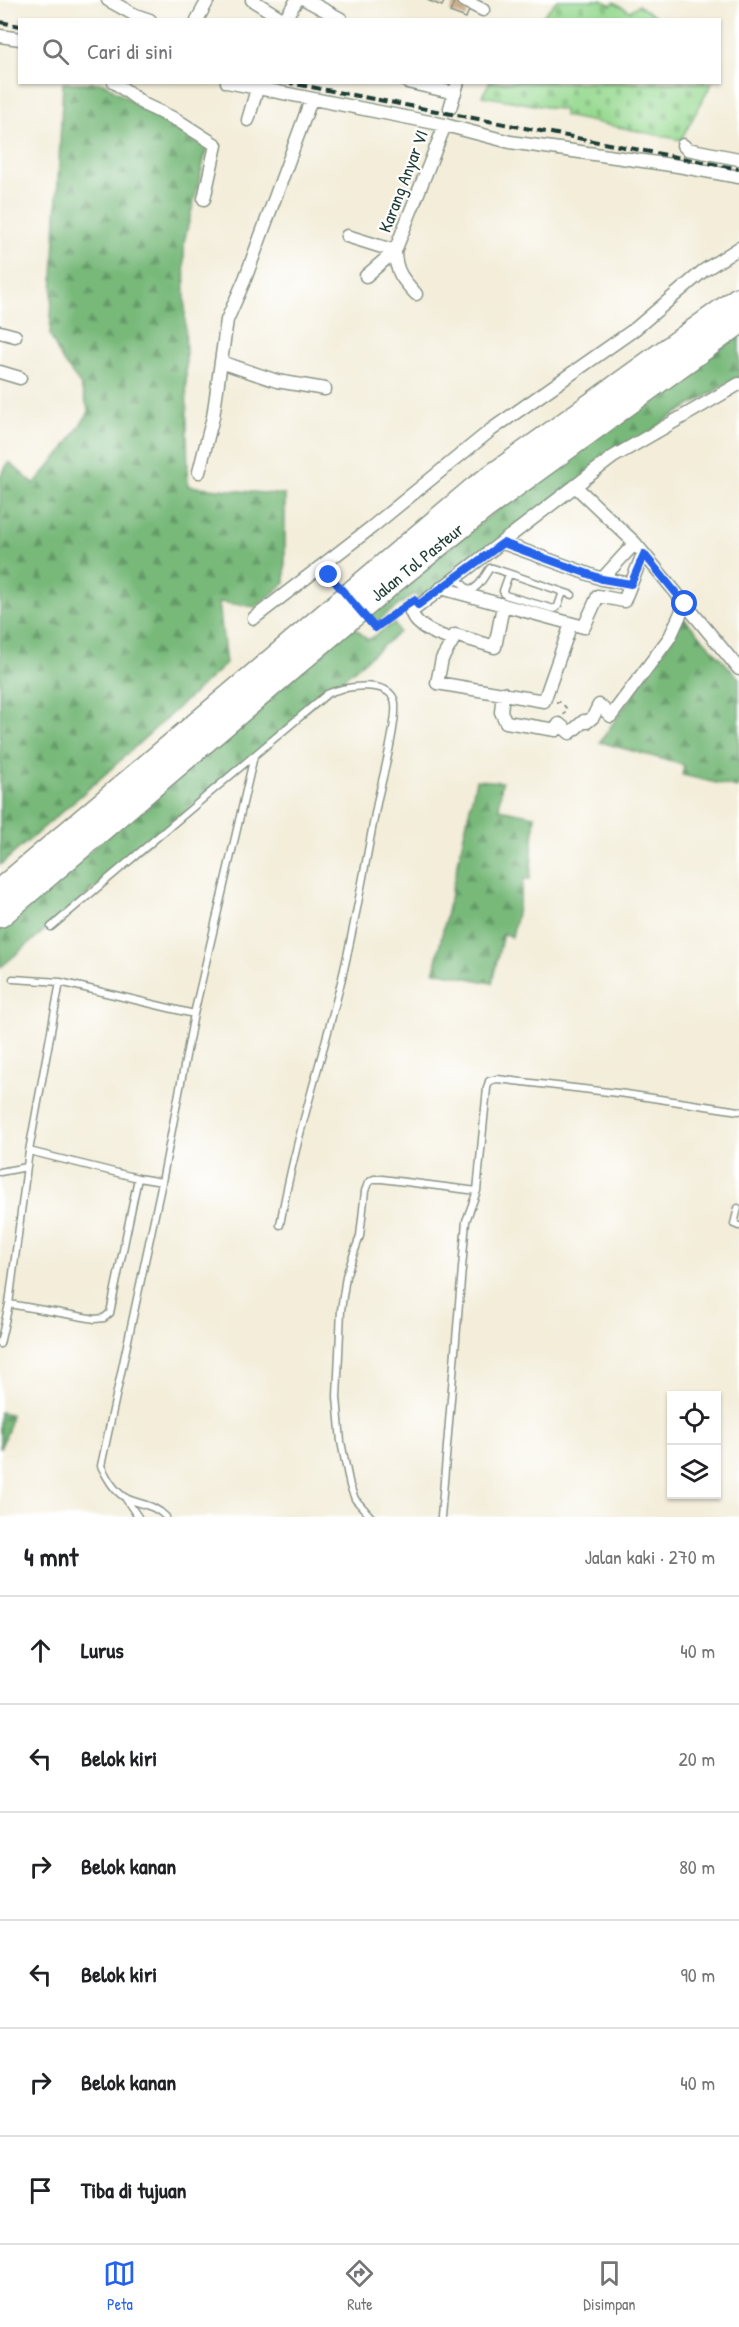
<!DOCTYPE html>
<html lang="id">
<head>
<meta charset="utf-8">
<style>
	:root { --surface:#fff; --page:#f6f6f6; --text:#202124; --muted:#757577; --line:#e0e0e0; --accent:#2563eb }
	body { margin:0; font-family:"Patrick Hand",sans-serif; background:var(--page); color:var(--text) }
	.controls { position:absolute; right:18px; bottom:18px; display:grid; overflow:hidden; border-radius:0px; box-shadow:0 2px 4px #0004 }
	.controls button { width:54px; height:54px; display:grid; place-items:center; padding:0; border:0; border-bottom:2px solid var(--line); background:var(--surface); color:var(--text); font:30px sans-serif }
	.stop { position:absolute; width:18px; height:18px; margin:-14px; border:4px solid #2563eb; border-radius:50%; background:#fff }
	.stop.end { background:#2563eb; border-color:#fff; box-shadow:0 2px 6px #0008 }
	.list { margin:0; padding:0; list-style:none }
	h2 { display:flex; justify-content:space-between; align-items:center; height:78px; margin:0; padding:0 24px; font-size:26px }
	h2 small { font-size:20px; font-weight:400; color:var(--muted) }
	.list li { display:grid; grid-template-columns:39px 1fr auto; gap:18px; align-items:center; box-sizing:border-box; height:108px; padding:0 24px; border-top:2px solid var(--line) }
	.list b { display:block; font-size:22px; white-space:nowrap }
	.list em { font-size:20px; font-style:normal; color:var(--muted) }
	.icon { flex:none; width:33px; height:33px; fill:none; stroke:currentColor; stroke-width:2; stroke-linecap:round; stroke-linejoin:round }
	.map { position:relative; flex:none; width:739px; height:1517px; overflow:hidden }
	.search { position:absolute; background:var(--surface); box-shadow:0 2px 4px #0004; left:18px; right:18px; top:18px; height:66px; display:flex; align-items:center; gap:15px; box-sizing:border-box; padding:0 21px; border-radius:0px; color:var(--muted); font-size:22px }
	.sheet { height:726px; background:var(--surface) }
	nav { display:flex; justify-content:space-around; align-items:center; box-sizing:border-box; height:84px; border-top:2px solid var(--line); background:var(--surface); font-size:16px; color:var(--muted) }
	nav a { display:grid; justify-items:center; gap:3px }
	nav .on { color:var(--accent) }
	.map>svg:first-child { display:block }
</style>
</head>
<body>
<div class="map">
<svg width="739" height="1517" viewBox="0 0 739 1517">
	<defs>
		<pattern id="forest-firs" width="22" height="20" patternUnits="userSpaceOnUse" patternTransform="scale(1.5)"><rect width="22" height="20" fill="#78b97a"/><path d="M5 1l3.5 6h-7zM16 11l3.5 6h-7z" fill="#629865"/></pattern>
		<pattern id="cemetery-stones" width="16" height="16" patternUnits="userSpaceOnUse" patternTransform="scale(1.5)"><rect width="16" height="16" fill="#96d990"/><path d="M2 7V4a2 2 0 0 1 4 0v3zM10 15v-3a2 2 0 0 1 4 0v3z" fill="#81bb7d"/></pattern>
		<pattern id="building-back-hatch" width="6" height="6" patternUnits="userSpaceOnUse" patternTransform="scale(1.5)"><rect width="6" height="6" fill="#d0ac85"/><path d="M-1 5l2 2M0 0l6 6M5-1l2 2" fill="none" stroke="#a88d6e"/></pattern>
	</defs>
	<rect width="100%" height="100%" fill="#fff"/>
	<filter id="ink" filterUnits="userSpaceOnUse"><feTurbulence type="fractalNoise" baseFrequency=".0167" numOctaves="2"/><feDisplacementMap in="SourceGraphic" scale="12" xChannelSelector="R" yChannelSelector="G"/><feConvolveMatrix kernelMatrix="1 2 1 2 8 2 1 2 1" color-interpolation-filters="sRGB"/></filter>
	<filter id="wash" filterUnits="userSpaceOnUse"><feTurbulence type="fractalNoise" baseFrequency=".008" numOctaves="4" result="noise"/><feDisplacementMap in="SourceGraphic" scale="24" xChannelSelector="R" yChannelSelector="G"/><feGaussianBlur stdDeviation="1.35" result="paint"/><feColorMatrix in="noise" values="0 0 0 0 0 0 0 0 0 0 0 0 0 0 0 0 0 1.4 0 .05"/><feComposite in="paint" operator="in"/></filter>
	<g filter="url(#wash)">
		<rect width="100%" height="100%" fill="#f3edd9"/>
		<path fill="url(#forest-firs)" stroke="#4c7b57" stroke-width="1.5" d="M63 83H103L207 148 184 242 188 486 285 495V583L256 607 219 602 226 664 101 778 0 865V477L9 462 34 484 64 449 89 412 80 384 62 360 50 335Z
			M739 336V377L669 418 419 600 414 594 376 622 368 611 587 440Z
			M682 616 739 678V784L737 788 682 775 684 765 600 742 673 637Z
			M394 623 399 632 0 968V928L353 626 368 640Z
			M476 780 502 782 499 809 535 816 530 879H524L512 937 503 933 492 983 434 971Z
			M0 1412 11 1414 8 1431 0 1448Z"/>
		<path fill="url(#cemetery-stones)" stroke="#5a8b62" stroke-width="1.5" d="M557 0H602L611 5 614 2 630 11 638 5 660 19H540Z
			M489 83V82L712 83 681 140 564 116V110L482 96Z"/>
		<g id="blocks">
			<path fill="url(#building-back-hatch)" d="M427 0H445L442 6Z
				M455 0 471 5 466 18 450 12Z"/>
		</g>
	</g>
	<g filter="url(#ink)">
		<use href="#blocks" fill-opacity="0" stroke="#899586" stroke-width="1.5"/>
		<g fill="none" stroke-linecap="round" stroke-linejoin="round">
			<defs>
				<path id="lane" d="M509 574 503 591 505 595 554 609 558 606 563 592
					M456 578 469 590C479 589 484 576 490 568H493L572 595
					M51 927 327 694C342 687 385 679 394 699 400 712 382 781 378 798 366 859 356 921 341 982 321 1063 294 1143 280 1225
					M13 979 60 982 194 1014 162 1182 101 1466C107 1478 115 1493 128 1499 142 1505 155 1505 166 1517
					M194 1014 254 756
					M29 1151 138 1178
					M0 1172 27 1167
					M738 1208 734 1224 739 1226
					M9 1304 95 1319 104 1318 110 1313 138 1178 162 1182
					M0 1344 9 1304 29 1151 60 982
					M126 1499 138 1517
					M371 1517 355 1499 350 1486 341 1442 337 1397 341 1310 346 1276 360 1236 365 1191 368 1183 374 1179H382L477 1191
					M441 1517 466 1221 477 1191 487 1088 489 1081 497 1079 626 1094 739 1111"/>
				<path id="street" d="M108 0 135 15 150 20
					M252 0 284 20
					M306 0 341 19
					M463 0 483 10
					M197 20 208 0
					M284 20 297 0
					M0 36 20 39
					M114 82 145 105 177 120 216 145 204 199
					M227 82 445 125 510 142 678 166 739 177
					M407 82 455 93
					M450 108 458 82
					M248 120 257 89
					M683 145 687 149 739 159
					M347 236 395 251C395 271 403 280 416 294
					M366 276 395 251 445 125
					M0 332 15 336
					M221 362 277 381 325 389
					M0 372 20 378
					M199 472 213 417 227 320 245 279 311 100
					M575 486 635 543 739 669
					M503 543 602 579 631 584
					M602 579 635 543
					M441 588 584 627 598 596 624 601 643 554
					M254 618 372 527 491 430 635 329 703 271 739 248
					M571 624 544 701 437 683 442 659 453 640C438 635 417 628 411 612L613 457 739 384
					M453 640 455 635 495 647 503 606
					M503 693 501 712 506 722 556 730 559 724 570 733 584 721 587 722 593 717 599 705 611 716 670 637 685 604"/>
				<path id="highway" d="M0 891 475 489 739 299
					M0 915 388 585 486 506 739 322"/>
			</defs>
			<use href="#lane" stroke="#899586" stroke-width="9"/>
			<use href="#street" stroke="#899586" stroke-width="15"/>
			<use href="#highway" stroke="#899586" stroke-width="27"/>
			<path stroke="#899586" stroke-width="2" stroke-dasharray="4.5 4.5" stroke-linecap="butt" d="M371 625 375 628 400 610
				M556 702H561L567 709 564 715"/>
			<use href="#lane" stroke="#fff" stroke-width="6"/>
			<use href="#street" stroke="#fff" stroke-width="12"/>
			<use href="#highway" stroke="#fff" stroke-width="24"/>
			<path stroke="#1f3d34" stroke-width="4" stroke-dasharray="9 4.5" stroke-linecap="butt" d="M0 22 20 26
				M285 82 739 169"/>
			<path stroke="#899586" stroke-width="2" stroke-dasharray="4.5 4.5" stroke-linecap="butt" d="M329 575 371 625"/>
		</g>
	</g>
	<g fill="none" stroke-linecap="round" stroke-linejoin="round" filter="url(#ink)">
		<path stroke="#2563eb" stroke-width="8" d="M329 575 375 628 414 600 418 605 503 543 602 579 631 584 644 554 685 604"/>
	</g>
	<g text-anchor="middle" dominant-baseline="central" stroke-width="4.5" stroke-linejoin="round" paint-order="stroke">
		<g font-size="18" fill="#1f3d34" stroke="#fff">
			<text transform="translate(403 181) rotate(-69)">Karang Anyar VI</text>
			<text transform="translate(417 562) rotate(-39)">Jalan Tol Pasteur</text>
		</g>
	</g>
</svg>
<div class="controls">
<button><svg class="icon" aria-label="locate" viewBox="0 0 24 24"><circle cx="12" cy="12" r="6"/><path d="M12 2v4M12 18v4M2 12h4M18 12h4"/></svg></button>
<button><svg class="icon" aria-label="layers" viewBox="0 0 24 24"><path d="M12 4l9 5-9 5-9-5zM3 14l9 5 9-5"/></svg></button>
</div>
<div class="stop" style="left:685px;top:604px"></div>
<div class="stop end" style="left:329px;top:575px"></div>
<div class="search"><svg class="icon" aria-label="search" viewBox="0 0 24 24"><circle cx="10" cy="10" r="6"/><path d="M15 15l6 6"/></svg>Cari di sini</div>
</div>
<section class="sheet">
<h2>4 mnt<small>Jalan kaki · 270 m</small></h2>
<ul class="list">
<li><svg class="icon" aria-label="ahead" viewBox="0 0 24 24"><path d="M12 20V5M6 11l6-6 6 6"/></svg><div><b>Lurus</b></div><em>40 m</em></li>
<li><svg class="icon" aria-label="left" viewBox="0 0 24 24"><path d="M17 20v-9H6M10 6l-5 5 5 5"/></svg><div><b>Belok kiri</b></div><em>20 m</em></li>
<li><svg class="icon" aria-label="right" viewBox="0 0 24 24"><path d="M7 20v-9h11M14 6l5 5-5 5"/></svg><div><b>Belok kanan</b></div><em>80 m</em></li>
<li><svg class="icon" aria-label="left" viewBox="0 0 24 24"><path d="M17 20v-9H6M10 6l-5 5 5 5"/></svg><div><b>Belok kiri</b></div><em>90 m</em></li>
<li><svg class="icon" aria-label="right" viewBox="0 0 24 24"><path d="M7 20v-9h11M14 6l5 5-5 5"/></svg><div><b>Belok kanan</b></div><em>40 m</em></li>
<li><svg class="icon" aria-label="arrive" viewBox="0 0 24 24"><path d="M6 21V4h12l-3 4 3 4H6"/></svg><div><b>Tiba di tujuan</b></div></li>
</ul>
</section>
<nav>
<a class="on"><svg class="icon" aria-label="map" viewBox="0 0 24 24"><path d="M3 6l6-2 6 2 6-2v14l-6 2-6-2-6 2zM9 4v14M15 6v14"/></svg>Peta</a>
<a><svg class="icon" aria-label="directions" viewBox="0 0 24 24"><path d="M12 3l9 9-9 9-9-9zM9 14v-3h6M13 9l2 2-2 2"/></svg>Rute</a>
<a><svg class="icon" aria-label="saved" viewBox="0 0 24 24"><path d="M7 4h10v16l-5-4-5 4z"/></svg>Disimpan</a>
</nav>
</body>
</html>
